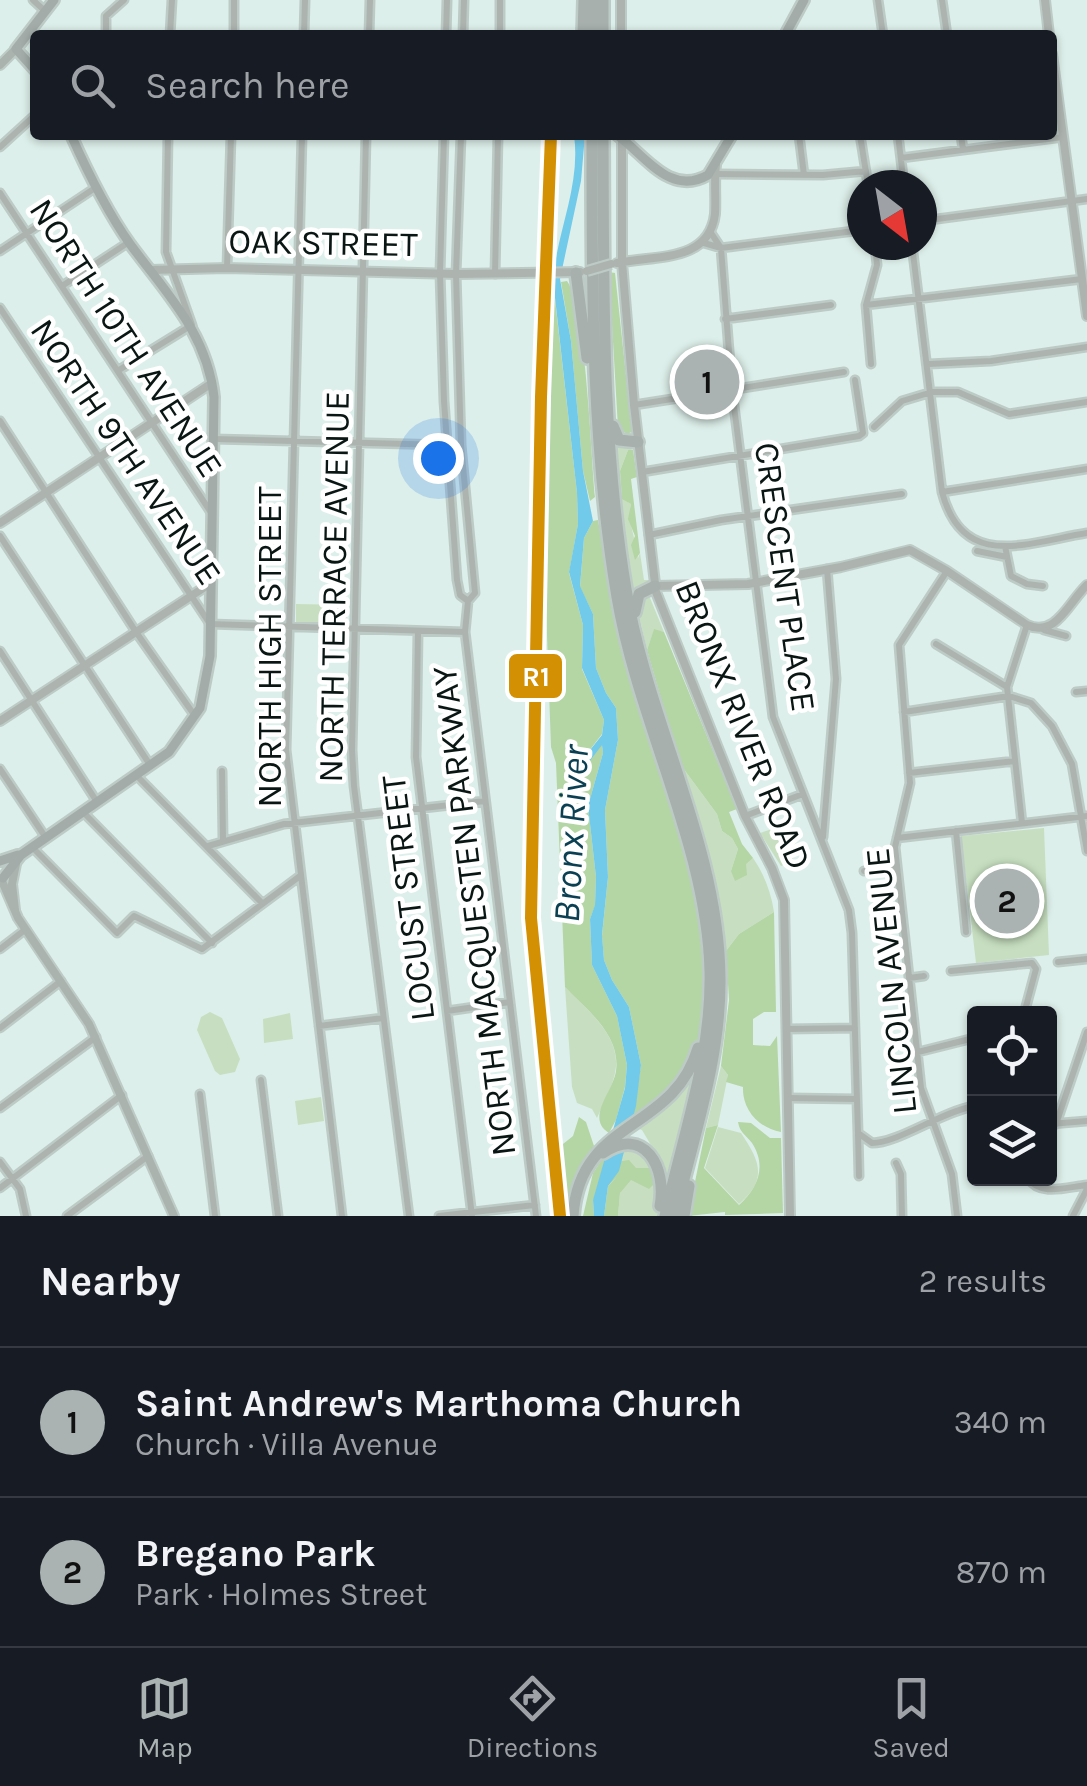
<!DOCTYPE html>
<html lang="en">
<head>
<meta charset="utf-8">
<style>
	:root { --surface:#171b24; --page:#242831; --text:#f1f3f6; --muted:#9ea1a6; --line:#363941; --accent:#aab2b2 }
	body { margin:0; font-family:Karla,sans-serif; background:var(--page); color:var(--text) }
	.controls { position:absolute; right:30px; bottom:30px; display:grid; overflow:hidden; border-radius:10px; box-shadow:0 2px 8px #0004 }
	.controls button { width:90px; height:90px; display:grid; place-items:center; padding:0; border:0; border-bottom:2px solid var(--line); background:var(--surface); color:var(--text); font:50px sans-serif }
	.compass { position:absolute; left:847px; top:170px; width:90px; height:90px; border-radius:50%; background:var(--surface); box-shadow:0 2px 8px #0004; rotate:149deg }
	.you { position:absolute; left:438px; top:458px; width:35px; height:35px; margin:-25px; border:8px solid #fff; border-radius:50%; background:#1a73e8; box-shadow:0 0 0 15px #1a73e833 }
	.badge { display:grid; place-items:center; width:65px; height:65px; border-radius:50%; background:var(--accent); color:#111; font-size:32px; font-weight:700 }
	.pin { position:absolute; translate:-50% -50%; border:5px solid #fff; box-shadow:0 2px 10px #0006 }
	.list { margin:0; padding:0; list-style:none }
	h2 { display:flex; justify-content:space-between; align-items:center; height:130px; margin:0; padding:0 40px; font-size:42px }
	h2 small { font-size:32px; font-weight:400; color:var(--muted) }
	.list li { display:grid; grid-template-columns:65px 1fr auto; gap:30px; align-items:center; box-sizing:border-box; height:150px; padding:0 40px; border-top:2px solid var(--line) }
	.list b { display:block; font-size:38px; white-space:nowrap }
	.list p { margin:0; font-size:32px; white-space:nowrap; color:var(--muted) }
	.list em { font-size:32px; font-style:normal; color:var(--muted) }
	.icon { flex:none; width:55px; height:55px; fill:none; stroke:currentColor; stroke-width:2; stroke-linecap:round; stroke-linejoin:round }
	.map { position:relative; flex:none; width:1087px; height:1216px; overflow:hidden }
	.search { position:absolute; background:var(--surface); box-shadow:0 2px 8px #0004; left:30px; right:30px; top:30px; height:110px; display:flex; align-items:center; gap:25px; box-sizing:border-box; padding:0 35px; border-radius:10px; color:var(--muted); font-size:38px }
	.sheet { height:430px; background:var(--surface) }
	nav { display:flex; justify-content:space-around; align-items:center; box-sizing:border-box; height:140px; border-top:2px solid var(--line); background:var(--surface); font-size:28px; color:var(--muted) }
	nav a { display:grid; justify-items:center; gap:5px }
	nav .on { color:var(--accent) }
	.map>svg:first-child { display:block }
</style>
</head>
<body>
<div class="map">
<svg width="1087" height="1216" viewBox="0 0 1087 1216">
	<rect width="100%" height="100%" fill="#ddefea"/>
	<path fill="#c7dfc0" d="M615 443 633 450H628L620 471 622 498 631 504C627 523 636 538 638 558L640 553 644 580H650L633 600Z
		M648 593 664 632 654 630 647 650 637 607 641 594Z
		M296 604 347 605V623H296Z
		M680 764 717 814 722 831 732 838 738 849 731 871 753 858C764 874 771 892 774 912L739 934 726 951 708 856Z
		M785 825 793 861 781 866 760 833Z
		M1044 828 1049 955 976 963 961 836Z
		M565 987C587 1010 623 1037 615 1073 612 1088 603 1104 597 1118L592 1109 577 1103 572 1087Z
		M210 1012 222 1018 240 1059 235 1072 220 1075 215 1071 197 1030 201 1017Z
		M290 1013 293 1039 264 1043 263 1019Z
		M721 1066 728 1075 718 1125 706 1128Z
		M692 1074 687 1113 666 1185 661 1162 642 1130 634 1127Z
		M321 1097 324 1121 298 1125 295 1101Z
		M718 1127 741 1133C760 1161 768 1179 739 1204L705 1168Z
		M630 1148 650 1157 660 1198 657 1216H618L620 1193 636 1168 616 1162 612 1150Z"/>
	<path fill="#b4d5a4" d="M609 272 615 273 632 432 627 434 618 428Z
		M567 281C586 307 591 456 595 497L590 501 583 471 571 341 561 282Z
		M553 282 577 493 578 524 569 573 583 625 582 669 604 720 602 734 579 764 602 744 603 753 588 806 596 877 595 906 590 919 592 965 617 1016 627 1065 625 1087 616 1120 609 1133C585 1118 613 1092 616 1071 621 1035 587 1010 565 987L556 763 551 747 546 607Z
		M628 450H633L637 477 631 479 640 553 635 560 631 545 635 536 628 519 631 504 622 499 620 471Z
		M598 520C609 582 620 644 638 706 666 804 749 994 676 1087 666 1100 646 1109 633 1118L641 1065 629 1007 612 980 604 960 602 936 608 877 605 810 618 740 616 708 606 693 596 668 593 614 580 587 584 538 593 521Z
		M654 629 664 632 737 809 729 812 742 844 753 858 746 864 747 875 735 881 731 871 738 849 732 838 722 831 717 814 680 764 647 650Z
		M774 912 776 1012H764L753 1019V1045L770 1046 777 1036 781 1132C758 1128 742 1109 743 1087L726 1082 728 1075 721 1066 729 1000 726 951 739 934Z
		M579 1117 586 1122 594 1146 585 1161 570 1206 565 1205 558 1148 573 1136Z
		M738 1122 751 1123 770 1138H781L783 1213 725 1215V1212L688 1216 706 1128 718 1125 704 1168 739 1205C758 1188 767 1166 752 1143 745 1134 740 1133 738 1122Z
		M605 1155 616 1162 629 1160 636 1168H650L657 1181 649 1189 631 1180 620 1193 618 1216H604L608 1186 617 1177 593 1200 594 1216H583L593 1173Z"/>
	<path fill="#72caea" d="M574 135H585L581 181 560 279 571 341 583 471 593 521 584 538 580 586 593 614 596 668 606 693 616 708 618 740 605 810 608 877 602 935 604 960 612 980 629 1007 641 1065 636 1106 619 1171 608 1186 604 1216H594L593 1200 625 1088 627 1065 617 1016 592 965 590 919 595 905 596 877 588 806 603 753 602 745 582 771 579 764 602 735 604 720 582 668 583 625 569 572 578 524 577 493 553 280C557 231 581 185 574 135Z"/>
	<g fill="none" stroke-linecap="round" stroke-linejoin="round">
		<defs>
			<path id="minor" d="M33 0 45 11
				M878 0 883 35
				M942 0 947 35
				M106 35V16L124 0
				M170 35 172 0
				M234 35V0
				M304 35 305 0
				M369 35 370 0
				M446 35 447 0
				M463 35 464 0
				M500 35V0
				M302 135 286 750 342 1216
				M366 135 352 750 354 786 409 1216
				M444 135 440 273 444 401 457 580 460 595 468 601
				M461 135 456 274 461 445 475 593 468 601 465 632 536 1216
				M799 135 804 175
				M860 135 868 185
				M898 135 904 185
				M961 135 963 150
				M0 147 35 115
				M901 158 1063 137
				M715 174 823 175 866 171
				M0 193 210 511
				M922 221 1087 199
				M711 233 721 248 732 390 773 717 849 910 852 933 858 1133 872 1143C898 1143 941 1112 974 1106
				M704 243 721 248 862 230
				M912 245 942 492C963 571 1026 543 1087 533
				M0 251 95 188
				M227 268 231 135
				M495 274 498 135
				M62 286 129 242
				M866 305 1082 279
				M0 308 210 624 465 632
				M725 319 831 305
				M871 364 866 305 877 265 875 245
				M929 364 991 361 1087 347
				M119 370 192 325 166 252 168 135
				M634 405 844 372
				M0 421 136 632 195 716
				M874 427 902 401 932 392H958L1009 414 1087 402
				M213 439 446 445
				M642 472 859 436 863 433 855 380
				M942 492 1087 469
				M649 535 721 520 902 494
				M0 536 150 765
				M1005 546 1011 576 1027 584 1043 586
				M977 551 1007 557
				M947 571 899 645 910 783 895 847 921 1088 952 1174 957 1216
				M1044 630 1066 636
				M418 632 416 757 472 1216
				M936 644 1007 687
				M0 651 97 802
				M1076 692 1087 691
				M904 712 1009 696 1031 703 1052 726 1072 764 1087 851
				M0 769 46 838
				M222 771 223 839
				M909 773 1015 761
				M137 776 262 903
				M83 812 212 943
				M745 816 803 794
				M1022 823 1007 687 1027 625
				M956 831 966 932
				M823 837 836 679 827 569
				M897 838 1087 816
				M208 846 284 824 485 801
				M32 847 117 933 134 916 202 949 300 876
				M864 871 897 867
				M0 949 26 929
				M1058 962 1087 959
				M951 971 1032 963 1036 969 1024 1014
				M909 978 924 976
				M447 1011 510 1002
				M319 1026 383 1018
				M0 1028 61 981
				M787 1029 855 1028
				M918 1052 974 1038
				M261 1080 278 1216
				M200 1094 215 1216
				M788 1098 857 1099
				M0 1108 96 1037
				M1050 1124 1087 1121
				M1056 1124 1087 1032
				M858 1134 859 1176
				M0 1162 20 1189 26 1216
				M896 1163 901 1174 902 1216
				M1028 1178C1040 1197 1067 1187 1087 1185
				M0 1188 122 1095
				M67 1216 148 1156
				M439 1216 535 1205
				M1073 1216 1087 1189"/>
			<path id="tertiary" d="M621 0V35
				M1045 0 1049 35
				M1052 54 1087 316
				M622 139V262L634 405 656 592 745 816 772 868 784 900 790 1216
				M617 263C655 255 709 263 715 214 716 198 714 181 716 165
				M150 270 227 268 456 274 580 272
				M0 523 212 383
				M655 586 748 584 841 567 910 550 947 571 1027 625C1056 638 1068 603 1087 585
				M0 721 211 583"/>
			<path id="secondary" d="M0 65 16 49
				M2 881 18 918 89 1024 174 1216
				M15 910 12 884 16 864"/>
			<path id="primary" d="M785 35 804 0
				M35 70 16 49 54 0
				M617 135C645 155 670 197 708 175L732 135
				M0 861 18 855
				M3 878 21 855 169 752 200 708 210 656 214 397C207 333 166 293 130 244 106 210 88 173 71 135"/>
			<path id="motorway" d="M583 35 584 0
				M592 35V0
				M603 35V0
				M592 135C592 289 591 444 617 597 638 722 707 846 710 971 712 1055 683 1135 665 1216
				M603 135C604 286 601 439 626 589 647 720 719 845 720 978 721 1060 693 1137 675 1216
				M576 273 587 358
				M613 426 619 440 638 442
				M635 612 639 594 655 586
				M603 1153C645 1125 667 1168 660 1206
				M573 1216C580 1118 673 1133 698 1048
				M684 1216 689 1186"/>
		</defs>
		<use href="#minor" stroke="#bdcbc7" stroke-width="11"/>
		<use href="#tertiary" stroke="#bdcbc7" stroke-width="12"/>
		<use href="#secondary" stroke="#bdcbc7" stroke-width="12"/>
		<use href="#primary" stroke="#bdcbc7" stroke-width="14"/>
		<use href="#motorway" stroke="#bdcbc7" stroke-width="16"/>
		<use href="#minor" stroke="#adb4b0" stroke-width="6"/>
		<use href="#tertiary" stroke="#adb4b0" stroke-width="8"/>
		<use href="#secondary" stroke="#abb3ae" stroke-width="8"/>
		<use href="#primary" stroke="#a3aca9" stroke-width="9"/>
		<use href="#motorway" stroke="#a7b0ad" stroke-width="11"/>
		<defs>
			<path id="tertiary-bridge" d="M587 271 611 264"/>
		</defs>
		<use href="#tertiary-bridge" stroke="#bdcbc7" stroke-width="12" stroke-linecap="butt"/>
		<use href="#tertiary-bridge" stroke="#adb4b0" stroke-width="8"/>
		<defs>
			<path id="rail-1" d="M551 135 541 397 531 918 560 1216"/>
		</defs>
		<use href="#rail-1" stroke="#fff" stroke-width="20"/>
		<use href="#rail-1" stroke="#d39003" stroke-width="12"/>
	</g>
	<g text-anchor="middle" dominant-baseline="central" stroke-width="9" stroke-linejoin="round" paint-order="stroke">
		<g font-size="35" fill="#0a1613" stroke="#fff">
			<text transform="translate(323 243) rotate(1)">OAK STREET</text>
			<text transform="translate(126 338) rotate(57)">NORTH 10TH AVENUE</text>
			<text transform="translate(126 452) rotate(56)">NORTH 9TH AVENUE</text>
			<text transform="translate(785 577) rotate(82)">CRESCENT PLACE</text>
			<text transform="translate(334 587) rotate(-89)">NORTH TERRACE AVENUE</text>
			<text transform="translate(269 647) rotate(-90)">NORTH HIGH STREET</text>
			<text transform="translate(743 725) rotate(68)">BRONX RIVER ROAD</text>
			<text transform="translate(408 898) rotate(-97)">LOCUST STREET</text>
			<text transform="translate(474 911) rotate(-97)">NORTH MACQUESTEN PARKWAY</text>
			<text transform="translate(891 981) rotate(-96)">LINCOLN AVENUE</text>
		</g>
		<g font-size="38" font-style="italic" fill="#0b3f52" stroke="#fff">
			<text transform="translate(571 834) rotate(-87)">Bronx River</text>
		</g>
	</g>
	<rect stroke="#fff" stroke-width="4" x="507" y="652" width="57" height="48" rx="10" fill="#d39003"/>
	<g font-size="28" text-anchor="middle" font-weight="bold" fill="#fff">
		<text x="536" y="686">R1</text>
	</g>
</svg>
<div class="controls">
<button><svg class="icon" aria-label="locate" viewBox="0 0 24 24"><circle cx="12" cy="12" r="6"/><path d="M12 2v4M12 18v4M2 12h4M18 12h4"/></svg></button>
<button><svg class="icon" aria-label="layers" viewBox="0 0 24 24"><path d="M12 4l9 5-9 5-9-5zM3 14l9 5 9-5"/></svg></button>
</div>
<svg class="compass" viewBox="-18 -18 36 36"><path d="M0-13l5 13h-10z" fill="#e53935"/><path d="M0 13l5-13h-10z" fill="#9ea1a6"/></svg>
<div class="you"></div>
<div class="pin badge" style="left:707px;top:382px">1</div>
<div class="pin badge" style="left:1007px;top:901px">2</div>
<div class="search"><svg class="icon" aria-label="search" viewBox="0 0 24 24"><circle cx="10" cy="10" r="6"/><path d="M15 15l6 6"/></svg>Search here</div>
</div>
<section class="sheet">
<h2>Nearby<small>2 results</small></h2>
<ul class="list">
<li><span class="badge">1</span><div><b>Saint Andrew's Marthoma Church</b><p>Church · Villa Avenue</p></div><em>340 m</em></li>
<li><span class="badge">2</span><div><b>Bregano Park</b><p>Park · Holmes Street</p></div><em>870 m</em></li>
</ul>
</section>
<nav>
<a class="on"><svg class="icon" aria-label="map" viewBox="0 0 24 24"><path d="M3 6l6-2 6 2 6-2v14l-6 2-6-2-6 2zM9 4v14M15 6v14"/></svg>Map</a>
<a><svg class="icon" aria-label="directions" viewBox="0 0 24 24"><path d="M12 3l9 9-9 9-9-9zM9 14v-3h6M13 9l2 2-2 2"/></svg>Directions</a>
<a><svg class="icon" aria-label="saved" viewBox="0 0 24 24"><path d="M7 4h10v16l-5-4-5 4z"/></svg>Saved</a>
</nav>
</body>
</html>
